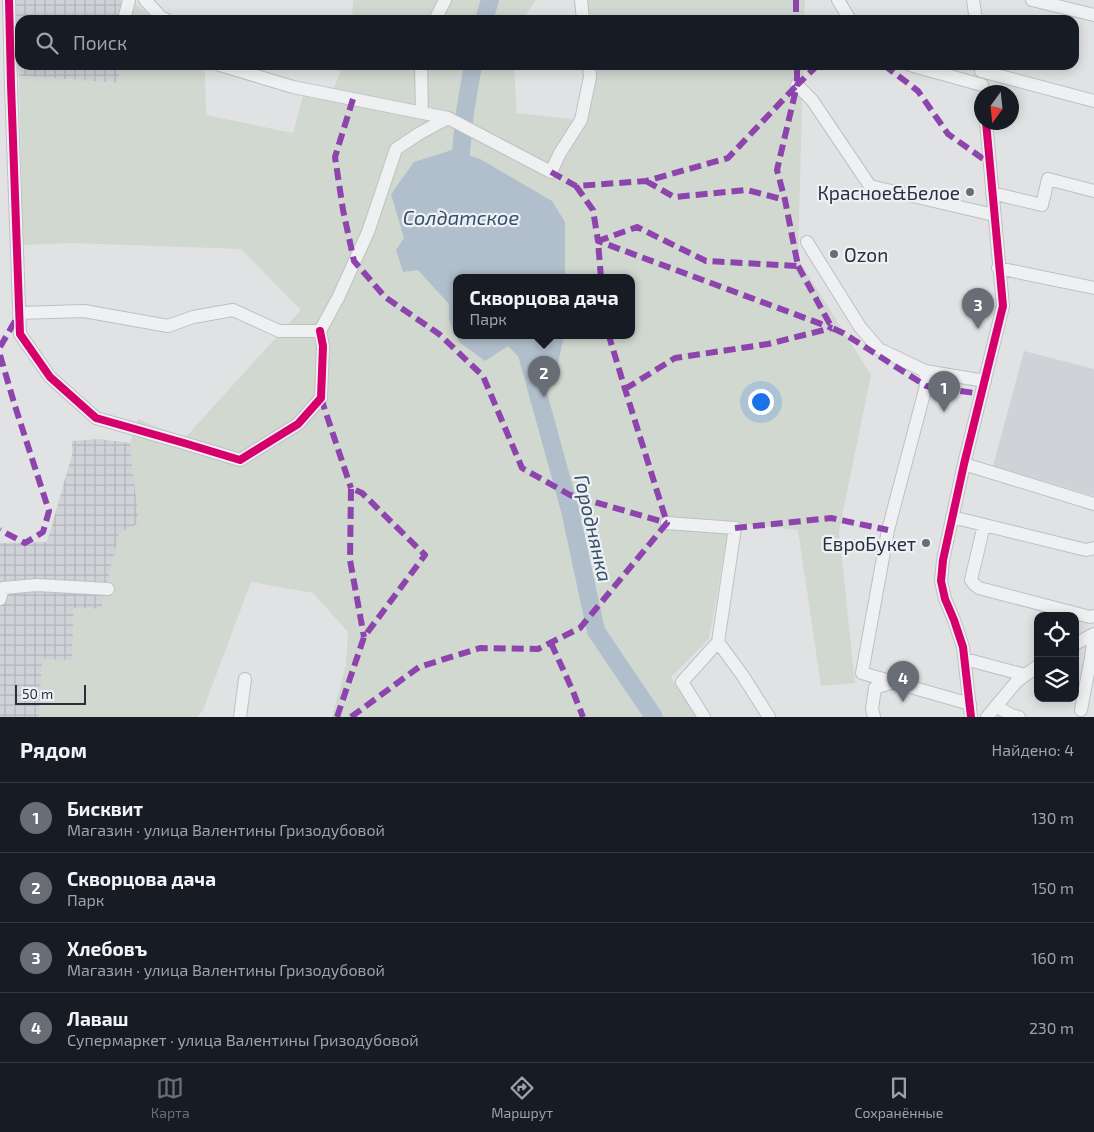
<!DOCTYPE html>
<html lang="ru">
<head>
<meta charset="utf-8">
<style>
	:root { --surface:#171b24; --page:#20242c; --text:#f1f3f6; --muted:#9ea1a6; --line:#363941; --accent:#696e76 }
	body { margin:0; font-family:"Exo 2",sans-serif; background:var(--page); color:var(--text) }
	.controls { position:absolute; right:15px; bottom:15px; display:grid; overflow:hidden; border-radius:10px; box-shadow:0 2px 12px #0003 }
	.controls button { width:45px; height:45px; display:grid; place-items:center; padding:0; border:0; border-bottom:1px solid var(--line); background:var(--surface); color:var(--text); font:25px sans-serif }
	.compass { position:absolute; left:974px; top:85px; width:45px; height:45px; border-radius:50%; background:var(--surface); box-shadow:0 2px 12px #0003; rotate:195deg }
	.scale { position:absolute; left:15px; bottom:12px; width:71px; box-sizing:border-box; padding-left:5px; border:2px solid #29303b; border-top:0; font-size:14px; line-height:18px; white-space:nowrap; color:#29303b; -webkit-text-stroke:4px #edf0f4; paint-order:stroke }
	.you { position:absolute; left:760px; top:401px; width:18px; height:18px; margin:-12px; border:4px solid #fff; border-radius:50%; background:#1a73e8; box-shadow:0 0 0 8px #1a73e833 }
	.badge { display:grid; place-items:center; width:32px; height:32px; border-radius:50%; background:var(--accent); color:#fff; font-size:16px; font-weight:700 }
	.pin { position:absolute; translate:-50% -41px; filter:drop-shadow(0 1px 2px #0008) }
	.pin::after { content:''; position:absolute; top:26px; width:18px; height:15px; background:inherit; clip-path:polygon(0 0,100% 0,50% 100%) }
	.popup { position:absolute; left:453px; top:274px; width:182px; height:65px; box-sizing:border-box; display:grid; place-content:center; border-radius:10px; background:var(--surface); filter:drop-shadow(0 1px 4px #0005); font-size:16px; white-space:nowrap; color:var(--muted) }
	.popup b { font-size:19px; color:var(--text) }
	.popup::after { content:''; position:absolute; left:50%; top:100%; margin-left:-10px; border:10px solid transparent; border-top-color:var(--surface) }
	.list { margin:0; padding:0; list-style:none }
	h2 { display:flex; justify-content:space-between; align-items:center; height:65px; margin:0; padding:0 20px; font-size:21px }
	h2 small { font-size:16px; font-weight:400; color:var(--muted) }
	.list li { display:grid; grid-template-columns:32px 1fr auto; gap:15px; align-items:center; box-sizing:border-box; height:70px; padding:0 20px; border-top:1px solid var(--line) }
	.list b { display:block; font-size:19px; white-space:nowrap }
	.list p { margin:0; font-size:16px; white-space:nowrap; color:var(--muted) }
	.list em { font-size:16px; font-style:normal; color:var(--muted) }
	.icon { flex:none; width:28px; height:28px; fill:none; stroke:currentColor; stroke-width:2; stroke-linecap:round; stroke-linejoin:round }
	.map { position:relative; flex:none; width:1094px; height:717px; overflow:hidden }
	.search { position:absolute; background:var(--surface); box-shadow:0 2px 12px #0003; left:15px; right:15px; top:15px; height:55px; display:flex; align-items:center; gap:12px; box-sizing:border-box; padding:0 18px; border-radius:15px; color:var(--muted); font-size:19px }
	.sheet { height:345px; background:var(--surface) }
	nav { display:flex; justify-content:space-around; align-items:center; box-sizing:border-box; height:70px; border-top:1px solid var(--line); background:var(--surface); font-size:14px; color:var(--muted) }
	nav a { display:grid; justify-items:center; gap:2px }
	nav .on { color:var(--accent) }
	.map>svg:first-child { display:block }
</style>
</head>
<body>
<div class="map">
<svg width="1094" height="717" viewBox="0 0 1094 717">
	<defs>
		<pattern id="industrial-grid" width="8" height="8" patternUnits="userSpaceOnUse" patternTransform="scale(1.25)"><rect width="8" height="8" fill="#cfd2d7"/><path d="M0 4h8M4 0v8" fill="none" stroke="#b2b5b9"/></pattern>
	</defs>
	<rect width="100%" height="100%" fill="#e0e2e4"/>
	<path fill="#cfd2d7" d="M1024 351 1094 369V496L993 466Z"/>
	<path fill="url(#industrial-grid)" d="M14 0H131L128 20H20V65H121L118 83 19 76Z
		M99 439 130 443 139 523 103 600 102 609 74 608 72 660 39 717H0V543L47 542 72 455V441Z"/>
	<path fill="#d1d8d0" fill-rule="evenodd" d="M131 0 155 20H128Z
		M353 0H536L522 20H352Z
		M587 0H805L804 20H590Z
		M121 65H201L205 74 206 115 293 133 303 96 329 101 343 65H514L517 113 588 121 597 75 596 65H803L798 259 871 375 839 531 855 683 821 686 798 530 730 522 709 639 671 677 697 717H332L346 664 348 632 313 593 251 582 203 710 197 717H39L42 659 72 660 74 608 102 609 103 600 119 533 139 523 130 443 138 419 184 439 301 310 241 249 71 243 23 245 19 76 117 83ZM456 278H632V336H456Z"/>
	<path fill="#b1bfcc" d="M452 150 480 159 552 201 565 222V278H456V336H564L557 368 535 374 508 346 485 361 459 342 449 320V304L418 270 403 272 396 250 404 238 391 194 414 162Z"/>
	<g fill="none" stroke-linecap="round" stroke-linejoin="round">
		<path stroke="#b1bfcc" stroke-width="18" d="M484 20 490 0
			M460 175 459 172 465 112 473 65
			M522 336 570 510 596 631 654 717"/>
		<defs>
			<path id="minor" d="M9 0 11 85 20 334 50 377 96 418 184 443 240 460 298 424 321 398 323 346 320 331
				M145 0 161 17 167 20
				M581 0 583 20
				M838 0 850 20
				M973 0 976 20
				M1032 0 1094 15
				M124 20 129 0
				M435 20 445 0
				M220 65 293 87 448 118 551 172 560 153 581 120 590 77 589 65
				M421 65 422 113
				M910 65 982 85
				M981 71 1094 101
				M797 85 812 100 870 186 994 215
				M992 193 1042 205 1048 179 1094 191
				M807 242 860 327 879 349 925 371 985 381
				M998 268 1094 288
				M19 313 84 311 168 326 193 317 233 310 279 331H320L338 298 368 232 396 149 420 133 448 118
				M925 371 926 386 888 530 862 673 970 704
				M964 464 1094 504
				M952 517 1086 550 1094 548
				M667 523 735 528 718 642 682 682 704 717
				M984 525 971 580 974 584 979 588 1090 617 1094 616
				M0 599 3 588 37 585 108 589
				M718 642 743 676 769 717
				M1075 644 1094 634
				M1091 657 1094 635
				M965 659 1025 675
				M996 706 1011 715 1019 717
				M1081 710 1091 657 1094 656
				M240 717 245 679
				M874 717 872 709 875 688 893 682
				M971 717 963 647 954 620 945 599 941 581 943 560 964 464 1003 306 986 122
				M987 717 1017 681 1038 666"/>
		</defs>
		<use href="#minor" stroke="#bec0c2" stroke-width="14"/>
		<use href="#minor" stroke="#eff0f1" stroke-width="12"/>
		<path stroke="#8e44ad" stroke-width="6" stroke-dasharray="12 6" stroke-linecap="butt" d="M796 0V20
			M884 65 918 91 948 134 989 163
			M353 99 335 157 343 210 354 261 385 297 439 334 483 376 522 468 570 495 667 523
			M551 172 576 186 646 181 728 158 797 85V65
			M646 181 674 197 747 190 785 200
			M576 186 593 210 598 241 832 328
			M798 266 832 328 843 333 926 386 982 394
			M601 278 598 241 637 227 706 261 798 266 785 200 777 170 797 85 818 65
			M0 347 18 316
			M0 355 15 406 49 511 43 532 25 543 0 530
			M625 389 675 358 768 344 832 328
			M321 398 351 488
			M735 528 831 518 888 530
			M551 643 572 689 583 717
			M337 717 364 637 425 555 362 493 351 488 350 560 364 637
			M351 717 419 667 480 648 538 649 580 628 667 523 625 389 609 336"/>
		<defs>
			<path id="cycleway" d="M9 0 11 85 20 334 50 377 96 418 184 443 240 460 298 424 321 398 323 346 320 331
				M971 717 963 647 954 620 945 599 941 581 943 560 964 464 1003 306 986 122"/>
		</defs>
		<use href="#cycleway" stroke="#edf0f4" stroke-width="11"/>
		<use href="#cycleway" stroke="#d6006c" stroke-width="8"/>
	</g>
	<g fill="#696e76" stroke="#edf0f4" stroke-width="2">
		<circle cx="970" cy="192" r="5"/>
		<circle cx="834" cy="254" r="5"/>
		<circle cx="926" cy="543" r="5"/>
	</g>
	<g text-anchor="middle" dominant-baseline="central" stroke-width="4.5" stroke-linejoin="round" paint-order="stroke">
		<g font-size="19" fill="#29303b" stroke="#edf0f4" text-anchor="end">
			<text x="960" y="192">Красное&amp;Белое</text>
			<text x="844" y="254" text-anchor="start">Ozon</text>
			<text x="916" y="543">ЕвроБукет</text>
		</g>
		<g font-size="20" font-style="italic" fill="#384f6a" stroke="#edf0f4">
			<text x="461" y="217">Солдатское</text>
			<text transform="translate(594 528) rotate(77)">Городнянка</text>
		</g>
	</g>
</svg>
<div class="controls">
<button><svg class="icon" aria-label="locate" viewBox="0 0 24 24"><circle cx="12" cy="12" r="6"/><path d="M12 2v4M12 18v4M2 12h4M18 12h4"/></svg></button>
<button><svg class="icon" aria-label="layers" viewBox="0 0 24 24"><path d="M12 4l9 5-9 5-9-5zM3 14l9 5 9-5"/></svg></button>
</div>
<svg class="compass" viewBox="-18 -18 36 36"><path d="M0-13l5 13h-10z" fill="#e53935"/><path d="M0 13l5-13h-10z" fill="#9ea1a6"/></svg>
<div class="scale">50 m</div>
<div class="you"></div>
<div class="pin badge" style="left:944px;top:412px">1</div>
<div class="pin badge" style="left:544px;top:397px">2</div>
<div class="popup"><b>Скворцова дача</b>Парк</div>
<div class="pin badge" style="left:978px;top:329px">3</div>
<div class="pin badge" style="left:903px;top:702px">4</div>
<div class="search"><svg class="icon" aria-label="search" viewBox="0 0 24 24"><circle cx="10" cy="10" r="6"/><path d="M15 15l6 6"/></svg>Поиск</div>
</div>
<section class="sheet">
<h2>Рядом<small>Найдено: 4</small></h2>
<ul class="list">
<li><span class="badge">1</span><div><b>Бисквит</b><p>Магазин · улица Валентины Гризодубовой</p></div><em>130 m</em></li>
<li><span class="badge">2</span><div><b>Скворцова дача</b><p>Парк</p></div><em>150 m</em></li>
<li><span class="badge">3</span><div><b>Хлебовъ</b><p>Магазин · улица Валентины Гризодубовой</p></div><em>160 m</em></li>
<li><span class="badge">4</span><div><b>Лаваш</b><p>Супермаркет · улица Валентины Гризодубовой</p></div><em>230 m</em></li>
</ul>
</section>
<nav>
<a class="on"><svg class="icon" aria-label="map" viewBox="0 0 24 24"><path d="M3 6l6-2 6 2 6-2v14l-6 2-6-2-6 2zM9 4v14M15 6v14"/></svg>Карта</a>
<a><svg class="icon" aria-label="directions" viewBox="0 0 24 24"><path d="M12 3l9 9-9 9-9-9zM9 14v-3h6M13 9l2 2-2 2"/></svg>Маршрут</a>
<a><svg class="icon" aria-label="saved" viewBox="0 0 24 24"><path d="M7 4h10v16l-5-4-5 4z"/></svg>Сохранённые</a>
</nav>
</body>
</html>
